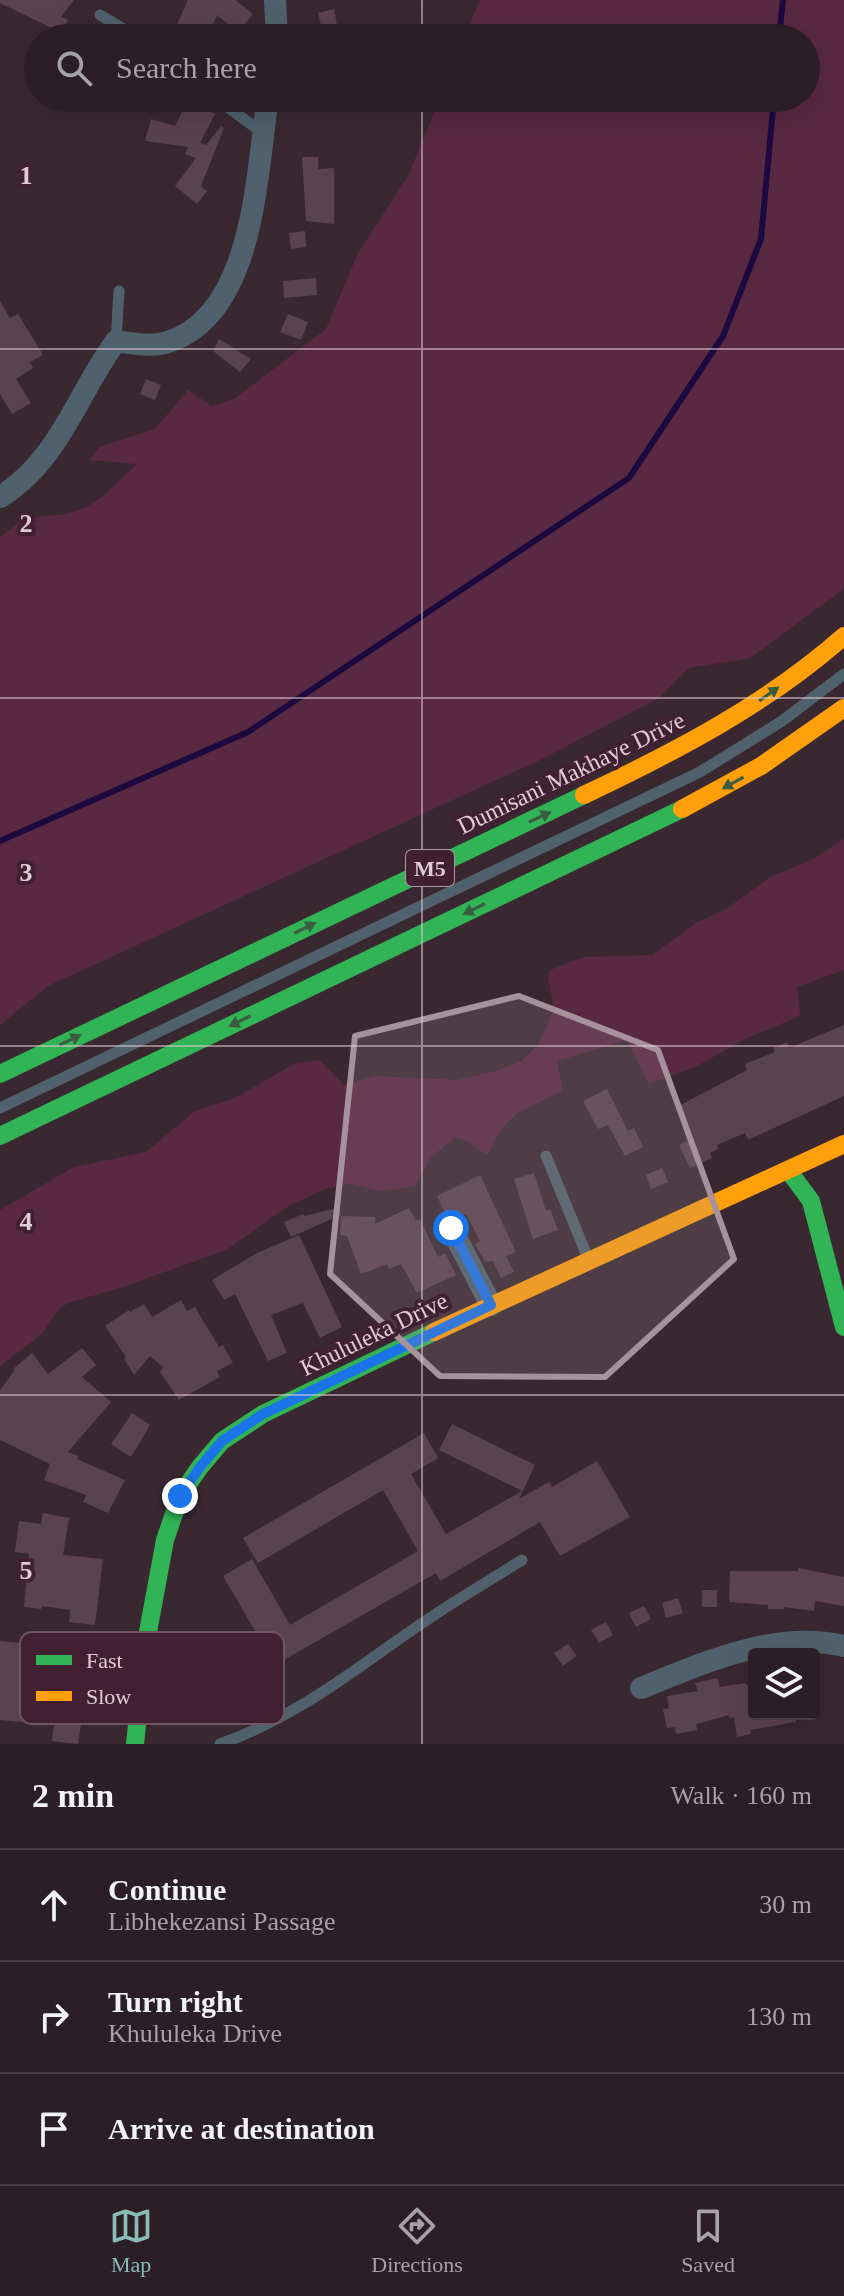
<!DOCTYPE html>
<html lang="en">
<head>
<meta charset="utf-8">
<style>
	:root { --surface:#2c1e25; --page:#382b32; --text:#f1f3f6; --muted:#a6a2a7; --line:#483c42; --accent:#8bbbb9 }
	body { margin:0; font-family:"Times New Roman",serif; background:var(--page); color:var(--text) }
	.controls { position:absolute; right:24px; bottom:24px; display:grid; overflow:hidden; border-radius:8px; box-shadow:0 8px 32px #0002 }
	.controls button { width:72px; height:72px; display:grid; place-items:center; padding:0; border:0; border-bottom:2px solid var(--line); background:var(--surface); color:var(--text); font:40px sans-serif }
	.stop { position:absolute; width:24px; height:24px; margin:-18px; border:6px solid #1a73e8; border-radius:50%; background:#fff }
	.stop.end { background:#1a73e8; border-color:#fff; box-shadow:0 2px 8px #0008 }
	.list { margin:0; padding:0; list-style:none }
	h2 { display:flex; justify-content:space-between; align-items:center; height:104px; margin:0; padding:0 32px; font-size:34px }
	h2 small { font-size:26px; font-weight:400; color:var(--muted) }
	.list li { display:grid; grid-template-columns:52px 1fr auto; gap:24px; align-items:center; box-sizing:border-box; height:112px; padding:0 32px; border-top:2px solid var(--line) }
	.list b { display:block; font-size:30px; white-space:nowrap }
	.list p { margin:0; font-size:26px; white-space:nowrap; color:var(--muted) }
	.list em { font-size:26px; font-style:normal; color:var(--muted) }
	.icon { flex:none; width:44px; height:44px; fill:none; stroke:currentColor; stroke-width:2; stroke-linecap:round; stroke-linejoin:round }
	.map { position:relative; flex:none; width:844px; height:1744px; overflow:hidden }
	.search { position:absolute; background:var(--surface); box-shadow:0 8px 32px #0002; left:24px; right:24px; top:24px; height:88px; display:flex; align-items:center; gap:20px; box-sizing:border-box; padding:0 28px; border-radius:44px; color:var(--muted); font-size:30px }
	.sheet { height:440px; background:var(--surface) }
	nav { display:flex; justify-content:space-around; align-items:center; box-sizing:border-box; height:112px; border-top:2px solid var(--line); background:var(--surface); font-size:22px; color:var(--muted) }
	nav a { display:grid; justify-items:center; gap:4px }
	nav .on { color:var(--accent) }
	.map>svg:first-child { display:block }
</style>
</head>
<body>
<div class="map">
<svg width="844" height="1744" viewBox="0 0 844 1744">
	<rect width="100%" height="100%" fill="#3a2831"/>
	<path fill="#592942" d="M480 0H844V589L750 658 689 668 659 698 540 760 48 986 0 1025V537L26 518 67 514 86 507 101 498 137 464 89 460 100 447 155 429 188 390 212 406 234 399 326 329 358 253 408 176 440 98H806V38H464Z
		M844 839V970L797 987 800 1016 749 1037 695 1067 649 1084 627 1040 557 1061 563 1091C521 1111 509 1110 488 1154 475 1150 470 1139 455 1138L431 1157 415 1186 380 1191 350 1183 326 1189 290 1205 226 1250 120 1288 68 1303 58 1310 42 1334 0 1366V1210L74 1167 146 1152 195 1111 233 1099 296 1063 320 1060 344 1085 375 1076 457 1080 495 1071 522 1061 538 1045 554 1009 548 977 550 970 584 957 652 955 697 922 725 910 770 877 815 858Z"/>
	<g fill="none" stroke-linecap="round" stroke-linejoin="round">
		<path stroke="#1c093f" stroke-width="6" d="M779 38 783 0
			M0 841 248 732 629 478 723 336 761 239 774 98"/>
	</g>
	<path fill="#5b424f" d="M0 0H74L61 17 68 20 62 33 0 3Z
		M188 0H235L253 14 238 32 217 15 207 38H171Z
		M334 9 337 25 322 29 318 13Z
		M188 100 215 114 200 143 206 145 221 126 224 128 201 186 207 191 197 204 175 186 196 158 185 154 188 147 145 141 151 119 175 126Z
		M302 157H318V169L334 168V224L306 221Z
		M305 231 306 247 291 249 289 233Z
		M316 278 317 295 284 298 283 281Z
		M0 301 10 318 18 314 43 355 30 362 33 368 16 379 31 403 12 414 0 394Z
		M288 314 308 322 301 340 280 332Z
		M219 339 251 359 240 372 213 351Z
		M146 379 161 385 155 400 140 394Z
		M844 1025V1096L748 1140 745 1133 717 1145 718 1149 710 1153 712 1158 690 1168 679 1145 691 1139 677 1107 747 1070 745 1064 775 1052 773 1048 787 1042 789 1048Z
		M607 1089 628 1131 634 1128 643 1147 625 1156 608 1125 598 1129 583 1101Z
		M662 1168 668 1182 651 1189 646 1175Z
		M534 1173 546 1211 550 1209 558 1230 533 1239 514 1179Z
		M480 1175 516 1252 506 1256 514 1272 501 1278 493 1261 485 1262 475 1244 480 1241 466 1214 459 1217 454 1213 446 1215 437 1196Z
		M338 1208 341 1215 291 1237 284 1222 303 1214 304 1216Z
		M409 1208 416 1221 420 1219 438 1257 445 1253 456 1275 417 1293 401 1264 389 1269 387 1264 361 1274 347 1236 340 1235 341 1216 375 1217V1224Z
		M299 1235 342 1327 320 1338 303 1303 271 1315 287 1353 268 1361 235 1294 224 1300 212 1280 257 1253Z
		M181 1300 187 1311 195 1307 219 1347 223 1345 233 1363 217 1371 220 1377 179 1400 160 1372 163 1367 150 1356 134 1375 124 1359 126 1357 105 1326 129 1310 130 1312 144 1304 152 1317Z
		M82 1348 96 1365 82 1377 111 1402 68 1452 78 1456 77 1459 125 1480 108 1513 83 1502 86 1495 44 1480 50 1464 0 1440V1390L14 1371 13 1369 32 1353 48 1374Z
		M132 1413 150 1425 131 1457 111 1444Z
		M452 1424 535 1465 519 1499 549 1482 552 1487 597 1461 630 1517 560 1556 540 1522 440 1581 436 1573 275 1665 223 1576 252 1559 290 1625 418 1551 383 1490 258 1563 243 1538 424 1433 438 1458 411 1474 446 1534 522 1491 439 1450Z
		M43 1513 69 1518 63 1555 103 1559 95 1625 69 1622 70 1610 42 1606 41 1609 24 1607 29 1554 15 1552 19 1521 41 1524Z
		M798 1568 844 1577V1606L815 1601 814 1611 784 1607V1609H768V1605L729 1602 730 1571H798Z
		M702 1590H717V1607H702Z
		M678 1598 683 1613 666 1618 662 1603Z
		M644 1606 651 1619 636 1627 629 1613Z
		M606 1622 613 1635 599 1643 591 1630Z
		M33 1634 52 1637 50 1654 53 1655 46 1705 83 1710 78 1744 52 1741 54 1725 0 1720V1641L32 1644Z
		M568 1644 577 1656 563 1666 554 1653Z
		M717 1678 720 1687 745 1683 748 1686 754 1714H795L796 1722 750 1730 751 1734 737 1737 734 1717 730 1718 729 1715 696 1724 697 1730 676 1734 675 1727 667 1728 663 1709 669 1708 667 1696 698 1691 695 1683Z"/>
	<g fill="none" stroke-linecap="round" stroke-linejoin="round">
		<path stroke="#4f616c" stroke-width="11" d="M100 15 139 38
			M215 98 263 133
			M116 341 119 291
			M0 1108 700 772 782 721 844 674
			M546 1156 588 1258
			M220 1744C301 1715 354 1669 424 1622 456 1600 489 1581 522 1560"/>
		<path stroke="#4f616c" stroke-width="22" d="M275 0 277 38
			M0 497C59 461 77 394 116 341 131 343 150 347 165 343 255 317 256 174 268 98
			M451 1228 491 1305
			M641 1688C703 1663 775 1630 844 1646"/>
		<path stroke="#30b455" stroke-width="18" d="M0 1074 584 795
			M0 1136 682 809
			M788 1170 811 1201 844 1327
			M135 1744 145 1648 165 1540 180 1496 200 1467 222 1441 263 1414 434 1332"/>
		<path stroke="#ff9f0a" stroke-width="18" d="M584 795C677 751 767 704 844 636
			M682 809 761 766 844 708
			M434 1332 844 1144"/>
	</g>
	<defs><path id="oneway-solid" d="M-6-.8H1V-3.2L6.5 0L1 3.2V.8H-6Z" transform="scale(2)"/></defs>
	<g fill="#3a5c3f">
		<use href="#oneway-solid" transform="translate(769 694) rotate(-35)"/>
		<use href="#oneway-solid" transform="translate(733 783) rotate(151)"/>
		<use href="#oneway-solid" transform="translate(540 817) rotate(-25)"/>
		<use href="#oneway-solid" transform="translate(474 909) rotate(154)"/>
		<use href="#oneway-solid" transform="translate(305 928) rotate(-26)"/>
		<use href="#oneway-solid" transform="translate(240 1021) rotate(154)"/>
		<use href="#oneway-solid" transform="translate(70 1040) rotate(-26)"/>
	</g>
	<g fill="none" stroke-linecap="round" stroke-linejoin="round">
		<path stroke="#1a73e8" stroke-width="10" d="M180 1496 200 1467 222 1441 263 1414 491 1305 451 1228"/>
	</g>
	<path fill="#a7929c" fill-opacity="0.2" stroke="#a7929c" stroke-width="6" stroke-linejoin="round" d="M519 996 658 1050 734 1259 605 1377 440 1376 330 1274 355 1036Z"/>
	<path fill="none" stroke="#e1cbd5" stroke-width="2" stroke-opacity="0.55" d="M422 0V38M422 98V1744M0 349H844M0 698H844M0 1046H844M0 1395H844"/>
	<g text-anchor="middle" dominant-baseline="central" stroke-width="8" stroke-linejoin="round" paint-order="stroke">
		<rect fill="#412131" stroke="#b198a4" stroke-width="2" x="406" y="850" width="48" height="36" rx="6"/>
		<g font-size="22" font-weight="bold" fill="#e1cbd5">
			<text x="430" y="868">M5</text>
		</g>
		<g font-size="24" fill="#e1cbd5" stroke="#412131">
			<text transform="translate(571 773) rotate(-26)">Dumisani Makhaye Drive</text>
			<text transform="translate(374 1334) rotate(-26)">Khululeka Drive</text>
		</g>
	</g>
	<rect x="20" y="1632" width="264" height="92" rx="12" fill="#412131" stroke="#715462" stroke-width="2"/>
	<rect x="36" y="1655" width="36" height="10" fill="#30b455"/>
	<rect x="36" y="1691" width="36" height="10" fill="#ff9f0a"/>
	<g font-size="22" fill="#e1cbd5">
		<text x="86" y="1668">Fast</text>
		<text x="86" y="1704">Slow</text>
	</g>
	<g font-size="26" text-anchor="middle" font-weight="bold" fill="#e1cbd5" stroke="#412131" stroke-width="8" stroke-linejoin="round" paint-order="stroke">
		<text x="26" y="184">1</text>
		<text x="26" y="532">2</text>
		<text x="26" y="881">3</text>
		<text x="26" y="1230">4</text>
		<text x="26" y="1579">5</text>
	</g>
</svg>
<div class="controls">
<button><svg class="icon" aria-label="layers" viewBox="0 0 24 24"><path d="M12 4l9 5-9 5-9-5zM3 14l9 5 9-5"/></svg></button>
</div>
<div class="stop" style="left:451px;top:1228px"></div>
<div class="stop end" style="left:180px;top:1496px"></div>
<div class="search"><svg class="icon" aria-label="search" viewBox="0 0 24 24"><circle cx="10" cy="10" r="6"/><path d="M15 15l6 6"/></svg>Search here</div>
</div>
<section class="sheet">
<h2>2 min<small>Walk · 160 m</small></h2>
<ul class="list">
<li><svg class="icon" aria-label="ahead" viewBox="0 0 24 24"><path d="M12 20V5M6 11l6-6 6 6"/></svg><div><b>Continue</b><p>Libhekezansi Passage</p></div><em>30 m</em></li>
<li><svg class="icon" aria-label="right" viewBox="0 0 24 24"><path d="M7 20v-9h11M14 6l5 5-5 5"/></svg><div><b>Turn right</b><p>Khululeka Drive</p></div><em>130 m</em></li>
<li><svg class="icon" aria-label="arrive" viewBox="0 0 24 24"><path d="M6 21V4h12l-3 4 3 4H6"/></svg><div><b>Arrive at destination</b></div></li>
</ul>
</section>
<nav>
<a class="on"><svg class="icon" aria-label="map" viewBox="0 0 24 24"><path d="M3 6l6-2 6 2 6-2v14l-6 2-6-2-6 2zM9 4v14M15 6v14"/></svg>Map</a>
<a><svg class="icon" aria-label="directions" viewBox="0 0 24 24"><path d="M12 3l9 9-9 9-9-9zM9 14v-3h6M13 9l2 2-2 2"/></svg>Directions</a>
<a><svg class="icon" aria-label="saved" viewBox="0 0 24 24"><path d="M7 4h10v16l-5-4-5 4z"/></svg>Saved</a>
</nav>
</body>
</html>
